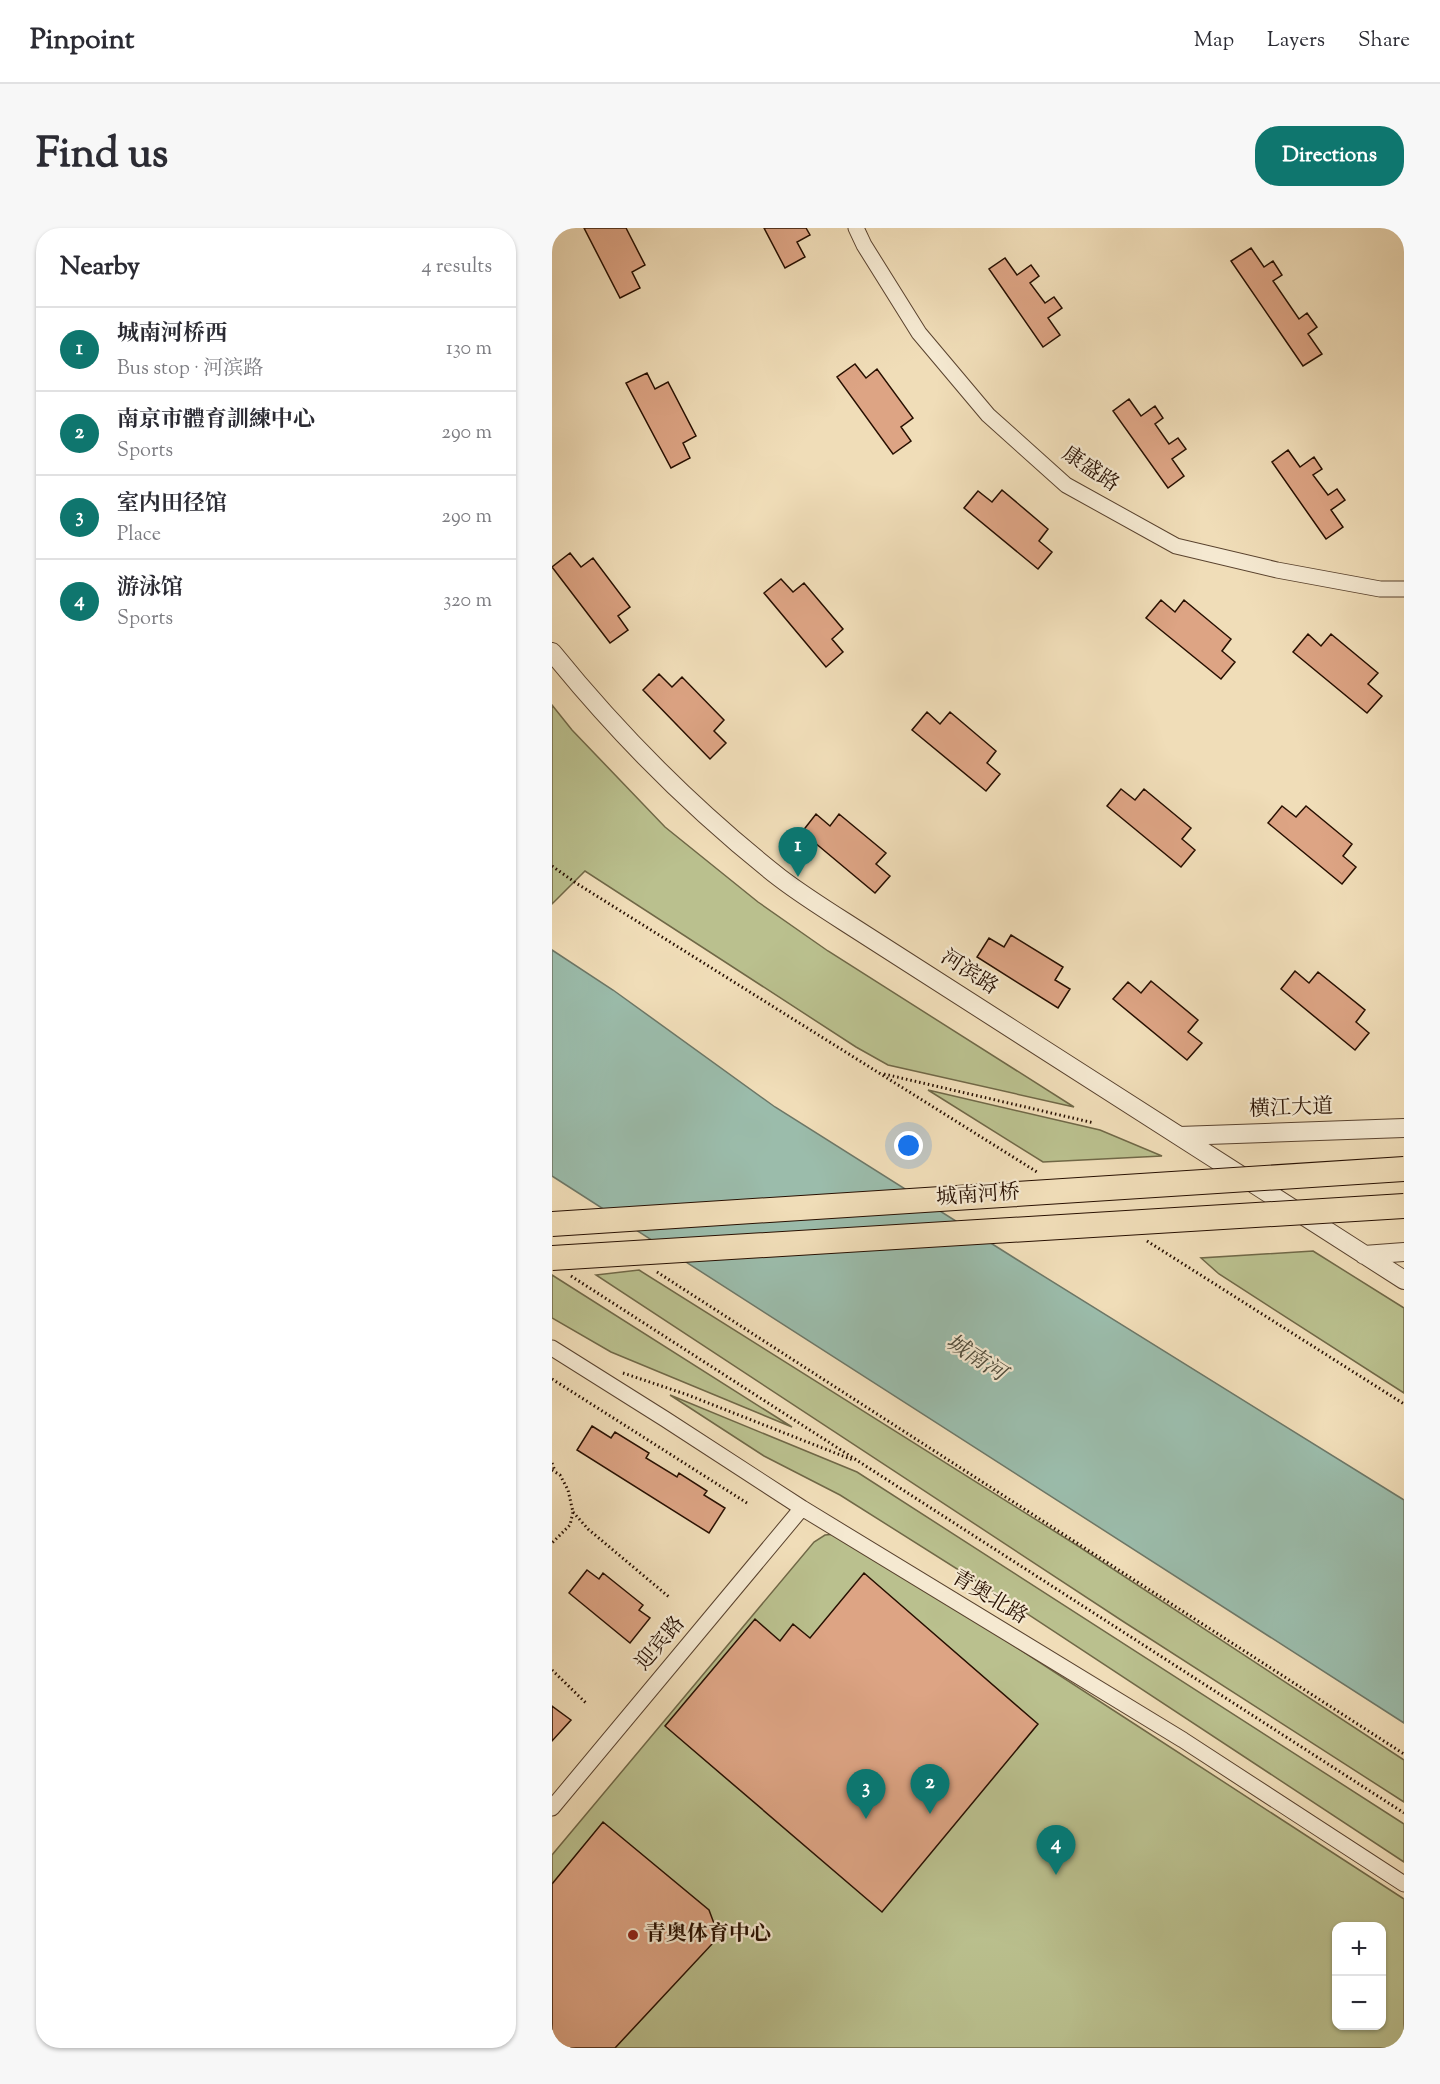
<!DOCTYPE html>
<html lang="en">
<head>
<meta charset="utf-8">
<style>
	:root { --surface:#fff; --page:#f7f7f7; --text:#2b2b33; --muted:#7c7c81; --line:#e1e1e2; --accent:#0f766e }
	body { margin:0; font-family:"Sorts Mill Goudy","Noto Serif SC",serif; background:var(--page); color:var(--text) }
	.controls { position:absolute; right:18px; bottom:18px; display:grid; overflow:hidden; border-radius:12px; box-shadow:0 2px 4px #0004 }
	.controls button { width:54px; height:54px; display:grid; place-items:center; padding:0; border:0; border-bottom:2px solid var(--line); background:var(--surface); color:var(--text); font:30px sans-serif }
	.you { position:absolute; left:357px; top:918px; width:21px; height:21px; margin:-15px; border:4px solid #fff; border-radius:50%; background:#1a73e8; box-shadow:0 0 0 9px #1a73e833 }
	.badge { display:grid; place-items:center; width:39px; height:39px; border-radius:50%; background:var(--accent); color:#fff; font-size:20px; font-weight:700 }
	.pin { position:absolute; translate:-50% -50px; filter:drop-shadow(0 2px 3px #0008) }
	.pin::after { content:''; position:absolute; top:32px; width:21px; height:18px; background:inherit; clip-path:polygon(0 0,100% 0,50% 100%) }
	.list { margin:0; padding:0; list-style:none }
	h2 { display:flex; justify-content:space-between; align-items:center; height:78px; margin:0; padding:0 24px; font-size:26px }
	h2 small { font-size:20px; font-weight:400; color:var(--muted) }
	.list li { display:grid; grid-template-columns:39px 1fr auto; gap:18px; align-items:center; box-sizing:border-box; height:84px; padding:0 24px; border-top:2px solid var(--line) }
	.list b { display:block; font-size:22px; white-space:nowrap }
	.list p { margin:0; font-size:20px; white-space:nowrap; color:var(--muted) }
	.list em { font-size:20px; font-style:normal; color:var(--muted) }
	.map { position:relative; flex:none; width:852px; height:1820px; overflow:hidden; border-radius:24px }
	header { display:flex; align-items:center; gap:36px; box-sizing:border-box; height:84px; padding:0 30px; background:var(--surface); border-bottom:2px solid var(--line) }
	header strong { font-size:28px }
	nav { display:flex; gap:33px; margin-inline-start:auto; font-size:21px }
	.intro { display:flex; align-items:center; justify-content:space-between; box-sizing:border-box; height:144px; padding:0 36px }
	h1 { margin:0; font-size:42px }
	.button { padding:15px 27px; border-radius:24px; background:var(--accent); color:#fff; font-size:21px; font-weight:700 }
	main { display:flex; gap:36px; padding:0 36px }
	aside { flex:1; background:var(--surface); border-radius:24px; box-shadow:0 2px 4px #0004 }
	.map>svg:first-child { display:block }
</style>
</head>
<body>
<header>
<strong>Pinpoint</strong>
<nav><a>Map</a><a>Layers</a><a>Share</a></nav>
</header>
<div class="intro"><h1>Find us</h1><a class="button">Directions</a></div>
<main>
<aside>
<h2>Nearby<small>4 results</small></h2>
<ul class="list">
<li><span class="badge">1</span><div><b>城南河桥西</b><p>Bus stop · 河滨路</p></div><em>130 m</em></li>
<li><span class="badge">2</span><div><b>南京市體育訓練中心</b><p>Sports</p></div><em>290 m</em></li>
<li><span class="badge">3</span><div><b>室内田径馆</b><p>Place</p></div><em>290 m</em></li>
<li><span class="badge">4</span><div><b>游泳馆</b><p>Sports</p></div><em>320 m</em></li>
</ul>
</aside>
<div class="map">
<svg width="852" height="1820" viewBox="0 0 852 1820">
	<rect width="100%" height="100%" fill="#f0ddb8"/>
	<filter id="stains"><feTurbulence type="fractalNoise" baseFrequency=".00333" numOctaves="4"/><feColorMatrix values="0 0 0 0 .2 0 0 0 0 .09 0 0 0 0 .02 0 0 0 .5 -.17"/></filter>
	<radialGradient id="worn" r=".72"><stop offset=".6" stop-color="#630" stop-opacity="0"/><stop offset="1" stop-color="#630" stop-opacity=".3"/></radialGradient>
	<path fill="#bac08e" stroke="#706847" stroke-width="1.5" fill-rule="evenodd" d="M0 477 20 502 113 599 206 674 276 723 522 879 336 837 304 819 33 643 0 676Z
		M376 862 548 902 610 928 491 934Z
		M761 1023 852 1080V1165L667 1046 649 1030Z
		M87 1042 526 1318 852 1532V1574L572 1394 44 1047Z
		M0 1047 240 1199 59 1124 0 1090Z
		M118 1167 305 1244 852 1596V1634L459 1375 288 1267 212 1228Z
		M284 1306 293 1308C479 1430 666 1549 852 1671V1820H0V1627L262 1314 273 1307ZM784 1698H830V1798H784Z"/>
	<path fill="#9bbcab" stroke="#6d7767" stroke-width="1.5" d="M0 722 61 762 223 879 464 1031 852 1272V1495L0 948Z"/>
	<path fill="#dda484" stroke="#270f00" stroke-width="1.5" d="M32 0H74L93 37 80 44 88 60 68 70Z
		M212 0H254L258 7 245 14 253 29 233 40Z
		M699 20 712 39 721 33 730 47 721 53 747 91 755 85 765 99 756 106 770 126 751 138 679 33Z
		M453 30 465 47 479 37 487 48 478 55 493 75 502 69 510 80 496 90 508 107 491 119 437 41Z
		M303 136 314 150 325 141 361 190 349 199 359 213 341 226 285 149Z
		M95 145 103 161 116 154 144 208 131 215 138 230 119 240 74 155Z
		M577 171 589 188 603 178 611 190 603 196 617 216 626 210 634 221 620 231 632 248 616 260 561 183Z
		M736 222 748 239 762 229 770 241 761 247 776 267 785 261 793 272 779 282 791 299 774 311 720 234Z
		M450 262 496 301 487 313 500 324 486 341 412 280 426 263 440 274Z
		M18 325 29 339 41 330 78 379 66 388 76 402 58 415 0 339Z
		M229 351 241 364 252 355 291 401 280 411 291 424 274 439 212 365Z
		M609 372 623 384 632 372 679 411 670 423 683 434 669 451 594 390Z
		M756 406 769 418 779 406 826 445 816 456 830 468 815 485 741 424Z
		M107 446 120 459 130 449 172 492 162 503 174 515 158 531 91 462Z
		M375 484 388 496 398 484 444 523 435 535 448 546 434 563 360 502Z
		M569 561 583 572 592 561 639 600 630 611 643 622 629 639 555 578Z
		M730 578 744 589 754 578 800 616 791 628 804 639 790 656 716 595Z
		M264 586 278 598 287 586 334 625 324 636 338 648 323 665 250 604Z
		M459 707 511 739 503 752 518 761 506 780 425 729 437 710 452 719Z
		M743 743 757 755 766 744 813 782 804 794 817 805 803 822 729 761Z
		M599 753 646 792 636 804 650 815 635 832 561 771 576 754 589 765Z
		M40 1198 59 1210 63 1204 97 1225 94 1230 125 1249 127 1245 155 1263 152 1267 173 1280 157 1305 25 1222Z
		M35 1342 47 1351 51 1345 91 1377 87 1382 98 1390 78 1415 17 1365Z
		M312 1345 486 1496 330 1684 113 1498 203 1391 228 1413 241 1396 258 1410Z
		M0 1478 19 1492 0 1513Z
		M51 1594 157 1682 163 1698 161 1715 63 1820H4L0 1817V1656Z"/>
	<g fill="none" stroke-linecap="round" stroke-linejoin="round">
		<defs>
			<path id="minor" d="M304 0 312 17 367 105 436 187 514 257 624 318 725 342 828 361H852
				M0 1120 113 1191 250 1280 631 1512 852 1656
				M0 1580 250 1280"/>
			<path id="tertiary" d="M0 424C68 508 143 583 228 650 249 666 271 680 293 694L852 1052
				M627 908 852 900
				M812 1027 852 1024"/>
		</defs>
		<use href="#minor" stroke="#59422e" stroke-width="17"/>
		<use href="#tertiary" stroke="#59422e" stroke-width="20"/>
		<path stroke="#270f00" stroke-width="3" stroke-dasharray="1.5 3" stroke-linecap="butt" d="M0 638 24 655 485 944
			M332 846 542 895
			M595 1013 852 1176
			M105 1044 852 1526
			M19 1048 852 1585
			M71 1145 136 1167 301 1232
			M0 1151 195 1275
			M0 1235 3 1243
			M0 1242 8 1247 16 1262 21 1284 18 1297 0 1315
			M21 1284 36 1301 117 1369
			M0 1442 34 1475"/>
		<use href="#minor" stroke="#f5e9d1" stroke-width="15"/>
		<use href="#tertiary" stroke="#f5e9d1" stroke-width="18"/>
		<defs>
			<path id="trunk-bridge" d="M0 996 852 941
				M0 1030 852 978"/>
		</defs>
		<use href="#trunk-bridge" stroke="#270f00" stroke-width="26" stroke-linecap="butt"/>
		<use href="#trunk-bridge" stroke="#f0ddb8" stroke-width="24"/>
	</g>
	<circle fill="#8f2418" stroke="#f5e9d1" stroke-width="2" cx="81" cy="1707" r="6"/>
	<g text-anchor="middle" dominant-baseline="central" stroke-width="4.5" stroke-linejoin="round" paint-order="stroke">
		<g font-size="21" fill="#270f00" stroke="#f5e9d1">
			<text transform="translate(538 242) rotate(34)">康盛路</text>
			<text transform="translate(417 745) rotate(33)">河滨路</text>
			<text transform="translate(739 881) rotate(-2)">横江大道</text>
			<text transform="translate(426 968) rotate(-4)">城南河桥</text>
			<text transform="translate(437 1370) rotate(31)">青奥北路</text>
			<text transform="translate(109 1416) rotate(-50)">迎宾路</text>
		</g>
		<g font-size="21" font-weight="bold" fill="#270f00" stroke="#f5e9d1" text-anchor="start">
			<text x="93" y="1707">青奥体育中心</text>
		</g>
		<g font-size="22" font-style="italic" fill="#504c3c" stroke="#f5e9d1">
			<text transform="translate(423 1131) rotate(33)">城南河</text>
		</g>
	</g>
	<rect width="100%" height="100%" filter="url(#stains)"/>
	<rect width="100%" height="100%" fill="url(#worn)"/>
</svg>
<div class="controls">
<button>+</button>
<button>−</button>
</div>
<div class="you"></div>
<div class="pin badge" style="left:246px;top:649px">1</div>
<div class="pin badge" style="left:378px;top:1586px">2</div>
<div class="pin badge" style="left:314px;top:1591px">3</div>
<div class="pin badge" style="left:504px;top:1647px">4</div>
</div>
</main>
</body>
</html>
